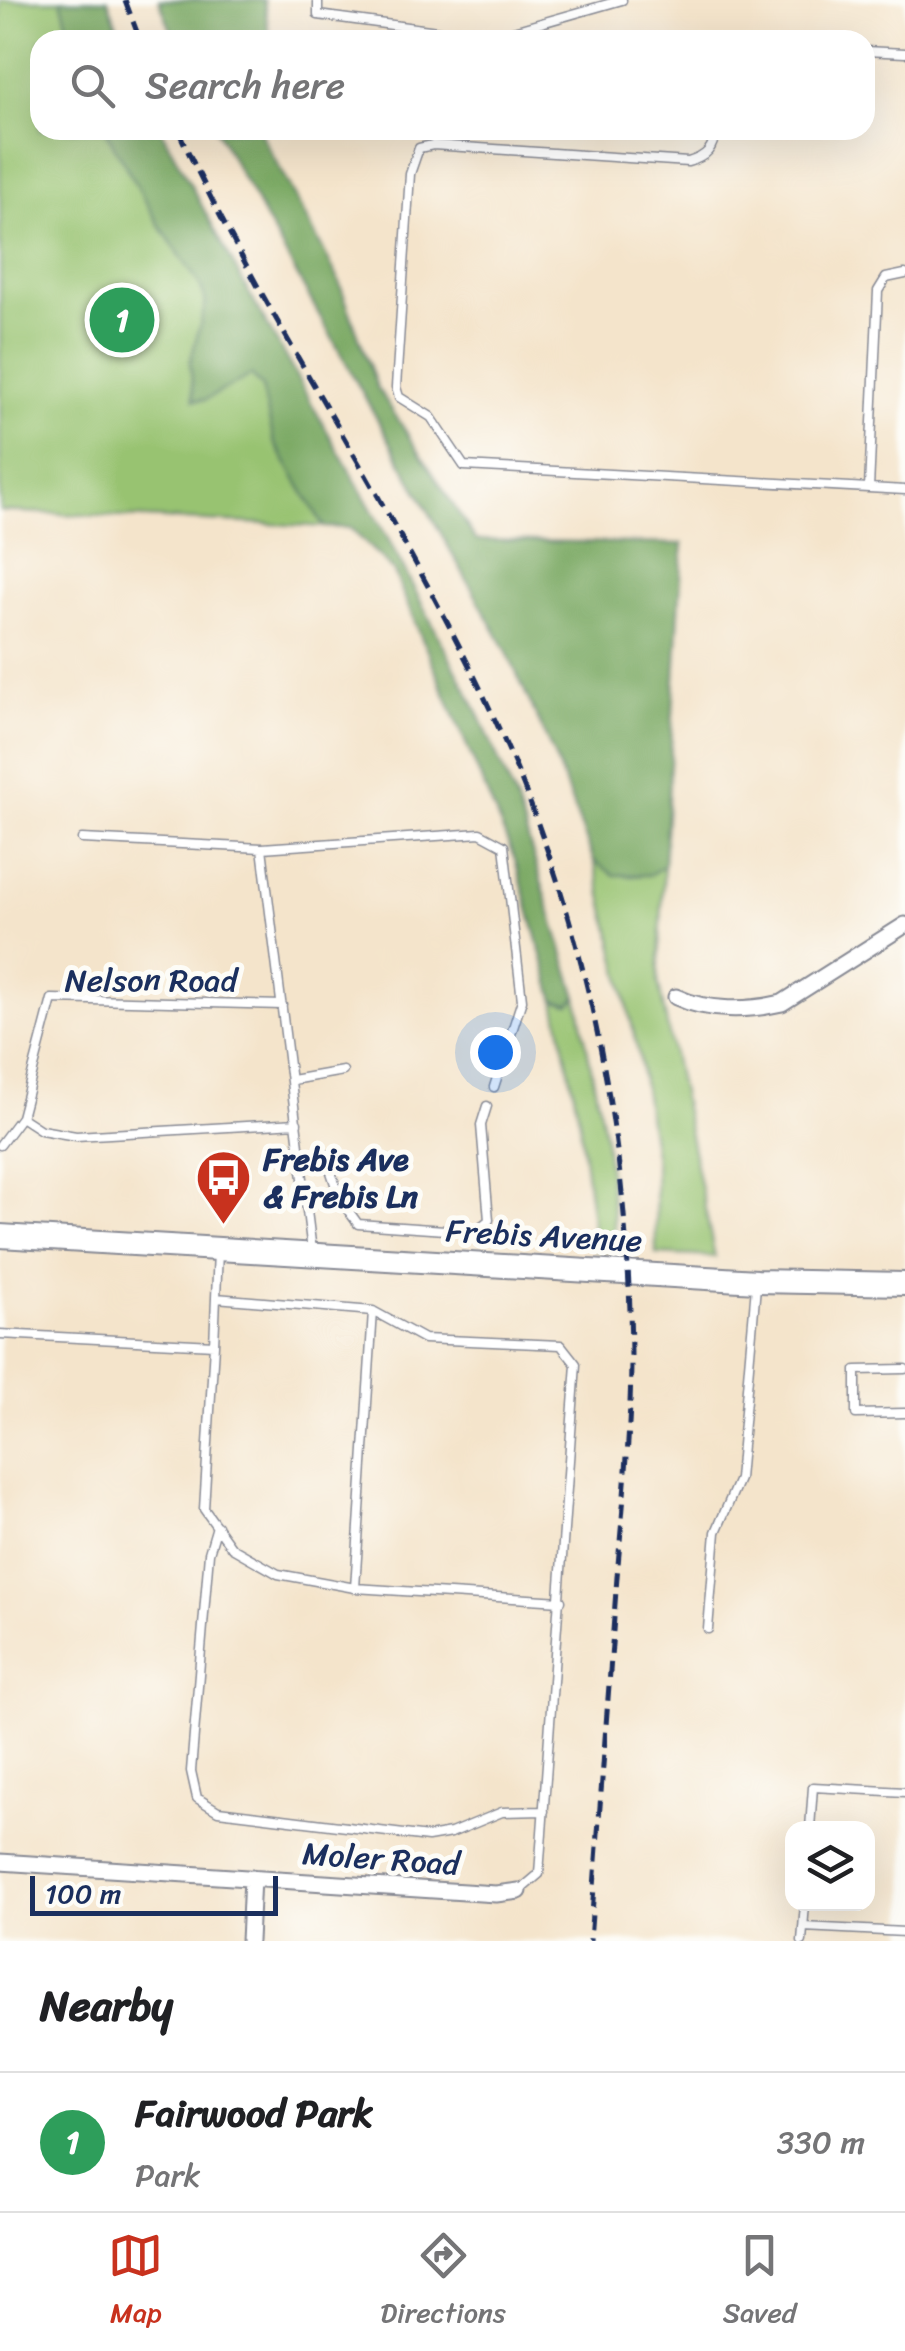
<!DOCTYPE html>
<html lang="en">
<head>
<meta charset="utf-8">
<style>
	:root { --surface:#fff; --page:#f6f6f6; --text:#202124; --muted:#757577; --line:#e0e0e0; --accent:#c8321e }
	body { margin:0; font-family:Sriracha,sans-serif; background:var(--page); color:var(--text) }
	.controls { position:absolute; right:30px; bottom:30px; display:grid; overflow:hidden; border-radius:20px; box-shadow:0 10px 40px #0002 }
	.controls button { width:90px; height:90px; display:grid; place-items:center; padding:0; border:0; border-bottom:2px solid var(--line); background:var(--surface); color:var(--text); font:50px sans-serif }
	.scale { position:absolute; left:30px; bottom:25px; width:248px; box-sizing:border-box; padding-left:10px; border:5px solid #1b2f5e; border-top:0; font-size:28px; line-height:35px; white-space:nowrap; color:#1b2f5e; -webkit-text-stroke:8px #fdfcf7; paint-order:stroke }
	.you { position:absolute; left:495px; top:1052px; width:35px; height:35px; margin:-25px; border:8px solid #fff; border-radius:50%; background:#1a73e8; box-shadow:0 0 0 15px #1a73e833 }
	.badge { display:grid; place-items:center; width:65px; height:65px; border-radius:50%; background:var(--accent); color:#fff; font-size:32px; font-weight:700 }
	.pin { position:absolute; translate:-50% -50%; border:5px solid #fff; box-shadow:0 2px 10px #0006 }
	.list { margin:0; padding:0; list-style:none }
	h2 { display:flex; justify-content:space-between; align-items:center; height:130px; margin:0; padding:0 40px; font-size:42px }
	h2 small { font-size:32px; font-weight:400; color:var(--muted) }
	.list li { display:grid; grid-template-columns:65px 1fr auto; gap:30px; align-items:center; box-sizing:border-box; height:140px; padding:0 40px; border-top:2px solid var(--line) }
	.list b { display:block; font-size:38px; white-space:nowrap }
	.list p { margin:0; font-size:32px; white-space:nowrap; color:var(--muted) }
	.list em { font-size:32px; font-style:normal; color:var(--muted) }
	.icon { flex:none; width:55px; height:55px; fill:none; stroke:currentColor; stroke-width:2; stroke-linecap:round; stroke-linejoin:round }
	.map { position:relative; flex:none; width:905px; height:1941px; overflow:hidden }
	.search { position:absolute; background:var(--surface); box-shadow:0 10px 40px #0002; left:30px; right:30px; top:30px; height:110px; display:flex; align-items:center; gap:25px; box-sizing:border-box; padding:0 35px; border-radius:30px; color:var(--muted); font-size:38px }
	.sheet { height:270px; background:var(--surface) }
	nav { display:flex; justify-content:space-around; align-items:center; box-sizing:border-box; height:140px; border-top:2px solid var(--line); background:var(--surface); font-size:28px; color:var(--muted) }
	nav a { display:grid; justify-items:center; gap:5px }
	nav .on { color:var(--accent) }
	.map>svg:first-child { display:block }
</style>
</head>
<body>
<div class="map">
<svg width="905" height="1941" viewBox="0 0 905 1941">
	<rect width="100%" height="100%" fill="#fdfcf7"/>
	<filter id="ink" filterUnits="userSpaceOnUse"><feTurbulence type="fractalNoise" baseFrequency=".01" numOctaves="2"/><feDisplacementMap in="SourceGraphic" scale="20" xChannelSelector="R" yChannelSelector="G"/><feConvolveMatrix kernelMatrix="1 2 1 2 8 2 1 2 1" color-interpolation-filters="sRGB"/></filter>
	<filter id="wash" filterUnits="userSpaceOnUse"><feTurbulence type="fractalNoise" baseFrequency=".0048" numOctaves="4" result="noise"/><feDisplacementMap in="SourceGraphic" scale="40" xChannelSelector="R" yChannelSelector="G"/><feGaussianBlur stdDeviation="2.25" result="paint"/><feColorMatrix in="noise" values="0 0 0 0 0 0 0 0 0 0 0 0 0 0 0 0 0 1.4 0 .05"/><feComposite in="paint" operator="in"/></filter>
	<g filter="url(#wash)">
		<rect width="100%" height="100%" fill="#f4e4cb"/>
		<path fill="#98c371" stroke="#5a7968" stroke-width="2.5" d="M0 0H93L109 40H40V130H146L349 528 0 511Z
			M594 861C618 878 637 882 664 866L658 981 715 1257 656 1254 655 1161 639 1056Z
			M577 997 605 1137 617 1252 596 1251 579 1118 555 1001 570 1004Z"/>
		<path fill="#7aa963" stroke="#4a6c60" stroke-width="2.5" d="M61 0H108L122 40H72Z
			M159 0H264L270 40H175Z
			M105 130H161L244 284 390 542 477 710 516 800 577 997 570 1004 555 1001 515 860 393 570 350 528 324 527 274 442 262 387 251 375 205 400H194L190 363 206 302 200 285 158 223Z
			M216 130H259L337 276 377 387 476 540 683 544 664 866 649 875H614L594 861 553 753 506 650Z"/>
	</g>
	<g filter="url(#ink)">
		<g fill="none" stroke-linecap="round" stroke-linejoin="round">
			<defs>
				<path id="service" d="M318 0V15L489 38 622 0
					M865 51 905 53
					M715 130C714 149 706 157 688 162L433 145 419 148 410 174 396 387 399 397 431 417 464 466 905 490
					M869 488 878 291 886 278 905 274
					M82 839 262 848 312 1251
					M262 848 480 833 504 846 522 1000 494 1087
					M292 1080 343 1071
					M21 1117 41 1130 76 1136 297 1123
					M0 1145 21 1117 52 999 282 1005
					M301 1158 325 1154 340 1199 358 1224 474 1232 489 1220 481 1125 487 1106
					M218 1251 216 1298 373 1311 424 1339 561 1345 576 1364 539 1874 519 1891
					M373 1311 355 1588 561 1601
					M0 1334 214 1345 216 1298
					M214 1345 204 1509 232 1548 278 1574 355 1588
					M905 1369 856 1370V1414L905 1413
					M217 1526 209 1553 191 1771 197 1798 218 1811 428 1837 451 1833 502 1812 544 1811
					M708 1629 716 1532 739 1479 756 1286
					M810 1828 813 1787 905 1792
					M803 1927 905 1932
					M802 1941 805 1904"/>
				<path id="minor" d="M676 997C708 1012 748 1011 782 1003L905 925
					M0 1862 496 1894 519 1891
					M249 1941 252 1878"/>
				<path id="secondary" d="M0 1236 757 1281 905 1284"/>
			</defs>
			<use href="#service" stroke="#888a94" stroke-width="11"/>
			<use href="#minor" stroke="#888a94" stroke-width="19"/>
			<use href="#secondary" stroke="#888a94" stroke-width="26"/>
			<use href="#service" stroke="#fff" stroke-width="8"/>
			<use href="#minor" stroke="#fff" stroke-width="15"/>
			<use href="#secondary" stroke="#fff" stroke-width="22"/>
			<path stroke="#1b2f5e" stroke-width="5" stroke-dasharray="15 8" stroke-linecap="butt" d="M125 0 140 40
				M178 130C280 351 426 550 519 775 595 961 629 1157 631 1356 631 1430 623 1504 617 1577 608 1698 599 1820 590 1941"/>
		</g>
	</g>
	<defs>
		<symbol id="bus-pin" viewBox="-11 -11 22 30"><path d="M0 17L-7.5 6A9.5 9.5 0 1 1 7.5 6Z" fill="#c8321e" stroke="#fdfcf7"/><path d="M-5-6H5V4H4V6H2V4H-2V6H-4V4H-5ZM-3.5-4V0h7V-4ZM-3.5 1.2v1.5H-2V1.2ZM2 1.2v1.5H3.5V1.2Z" fill="#fff"/></symbol>
	</defs>
	<g fill-rule="evenodd">
		<use href="#bus-pin" x="192" y="1146" width="63" height="86"/>
	</g>
	<g text-anchor="middle" dominant-baseline="central" stroke-width="10" stroke-linejoin="round" paint-order="stroke">
		<g font-size="32" fill="#1b2f5e" stroke="#fdfcf7">
			<text x="151" y="980">Nelson Road</text>
			<text transform="translate(544 1236) rotate(3)">Frebis Avenue</text>
			<text transform="translate(381 1859) rotate(4)">Moler Road</text>
		</g>
		<g font-size="32" font-weight="bold" fill="#1b2f5e" stroke="#fdfcf7" text-anchor="start">
			<text x="263" y="1159">Frebis Ave<tspan x="263" dy="37">&amp; Frebis Ln</tspan></text>
		</g>
	</g>
</svg>
<div class="controls">
<button><svg class="icon" aria-label="layers" viewBox="0 0 24 24"><path d="M12 4l9 5-9 5-9-5zM3 14l9 5 9-5"/></svg></button>
</div>
<div class="scale">100 m</div>
<div class="you"></div>
<div class="pin badge" style="left:122px;top:320px;background:#2e9e5b">1</div>
<div class="search"><svg class="icon" aria-label="search" viewBox="0 0 24 24"><circle cx="10" cy="10" r="6"/><path d="M15 15l6 6"/></svg>Search here</div>
</div>
<section class="sheet">
<h2>Nearby<small></small></h2>
<ul class="list">
<li><span class="badge" style="background:#2e9e5b">1</span><div><b>Fairwood Park</b><p>Park</p></div><em>330 m</em></li>
</ul>
</section>
<nav>
<a class="on"><svg class="icon" aria-label="map" viewBox="0 0 24 24"><path d="M3 6l6-2 6 2 6-2v14l-6 2-6-2-6 2zM9 4v14M15 6v14"/></svg>Map</a>
<a><svg class="icon" aria-label="directions" viewBox="0 0 24 24"><path d="M12 3l9 9-9 9-9-9zM9 14v-3h6M13 9l2 2-2 2"/></svg>Directions</a>
<a><svg class="icon" aria-label="saved" viewBox="0 0 24 24"><path d="M7 4h10v16l-5-4-5 4z"/></svg>Saved</a>
</nav>
</body>
</html>
